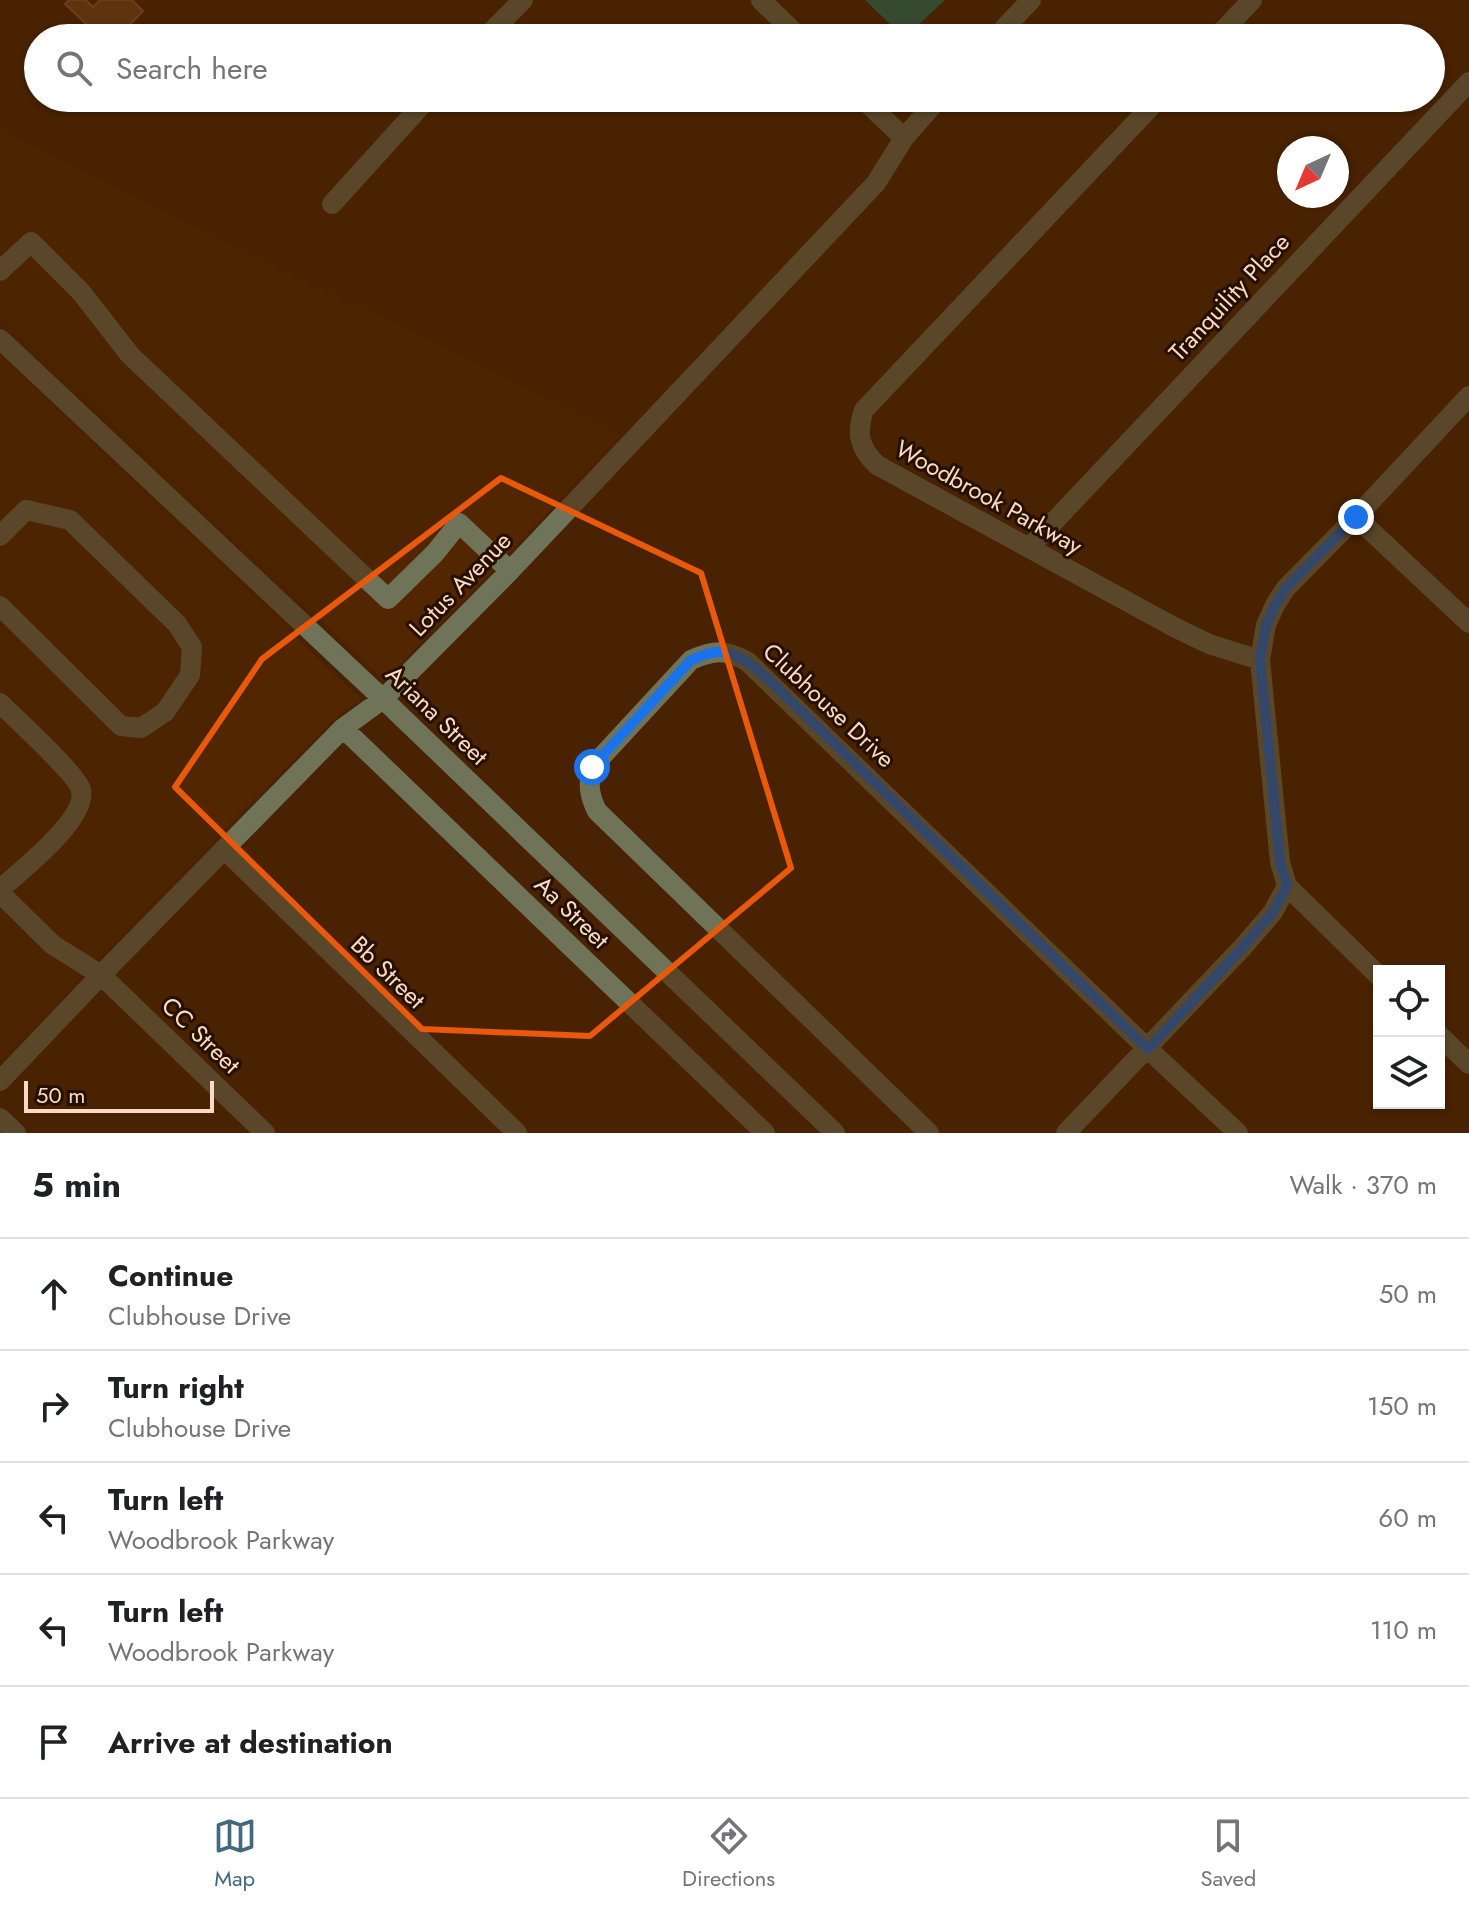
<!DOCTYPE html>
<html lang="en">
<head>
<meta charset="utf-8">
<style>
	:root { --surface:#fff; --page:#f2f2f2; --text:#202124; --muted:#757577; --line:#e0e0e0; --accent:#436981 }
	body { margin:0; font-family:Jost,sans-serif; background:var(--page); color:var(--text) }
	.controls { position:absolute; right:24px; bottom:24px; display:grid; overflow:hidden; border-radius:0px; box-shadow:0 2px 6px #0004 }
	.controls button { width:72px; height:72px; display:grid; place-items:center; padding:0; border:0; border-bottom:2px solid var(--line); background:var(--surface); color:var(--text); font:40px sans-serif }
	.compass { position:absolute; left:1277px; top:136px; width:72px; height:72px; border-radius:50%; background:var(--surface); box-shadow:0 2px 6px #0004; rotate:224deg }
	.scale { position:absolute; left:24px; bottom:20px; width:190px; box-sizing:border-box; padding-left:8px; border:4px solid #fadac5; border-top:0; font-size:22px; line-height:28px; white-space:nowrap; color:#fadac5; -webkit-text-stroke:6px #251002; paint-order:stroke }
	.stop { position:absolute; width:24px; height:24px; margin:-18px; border:6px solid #1a73e8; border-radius:50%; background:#fff }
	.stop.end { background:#1a73e8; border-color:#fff; box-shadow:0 2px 8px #0008 }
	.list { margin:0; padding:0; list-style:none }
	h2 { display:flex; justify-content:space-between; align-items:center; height:104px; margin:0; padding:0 32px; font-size:34px }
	h2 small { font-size:26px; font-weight:400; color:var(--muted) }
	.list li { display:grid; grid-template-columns:52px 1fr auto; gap:24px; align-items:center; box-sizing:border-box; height:112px; padding:0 32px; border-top:2px solid var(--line) }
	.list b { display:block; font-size:30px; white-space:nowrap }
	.list p { margin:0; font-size:26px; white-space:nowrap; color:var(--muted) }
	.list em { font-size:26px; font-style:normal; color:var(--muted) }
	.icon { flex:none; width:44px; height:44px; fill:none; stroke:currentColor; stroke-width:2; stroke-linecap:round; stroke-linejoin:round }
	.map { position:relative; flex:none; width:1469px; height:1133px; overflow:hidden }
	.search { position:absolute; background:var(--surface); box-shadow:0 2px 6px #0004; left:24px; right:24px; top:24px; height:88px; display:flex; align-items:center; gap:20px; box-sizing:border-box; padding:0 28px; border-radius:44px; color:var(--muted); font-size:30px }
	.sheet { height:664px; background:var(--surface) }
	nav { display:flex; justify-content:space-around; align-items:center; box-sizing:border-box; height:112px; border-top:2px solid var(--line); background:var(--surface); font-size:22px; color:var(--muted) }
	nav a { display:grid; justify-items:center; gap:4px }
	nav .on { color:var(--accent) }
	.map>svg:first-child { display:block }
</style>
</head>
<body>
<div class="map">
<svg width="1469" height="1133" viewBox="0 0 1469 1133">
	<rect width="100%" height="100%" fill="#482202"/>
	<path fill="#512600" d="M0 131 621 434 489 575 384 680 0 315Z
		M0 355 361 699 334 719 101 955 0 1062Z"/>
	<path fill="#1f7b68" d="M865 0H945L915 28 891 25Z"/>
	<path fill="#7b471e" stroke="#98613a" stroke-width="2" d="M69 0H86L93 7 100 0H132L143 11 117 38H101L65 4Z
		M106 98H129L118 109Z"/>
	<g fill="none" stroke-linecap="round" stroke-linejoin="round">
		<path stroke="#6f7459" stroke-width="20" d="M761 0 800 38
			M485 38 523 0
			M995 38 1031 0
			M1216 38 1252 0
			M862 98 904 138
			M1159 98 864 410C856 433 859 448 877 465L1174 627 1209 644 1260 660
			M332 204 428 98
			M0 271 31 242 81 292 130 355 388 599 435 553 459 523 510 571
			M0 339 383 699 835 1133
			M1356 517 1469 623
			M0 536 26 510 70 520 177 624 192 647 190 675 165 712 141 728 121 726 0 606
			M1029 548 1469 82
			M0 703C15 718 77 774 81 790 88 818 20 872 0 889
			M343 728 765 1133
			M224 849 517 1133
			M1287 886 1379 976
			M0 893 53 945 101 975 265 1133
			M1439 1035 1469 1064
			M0 1081 101 975 343 728 383 699 510 571 876 183 904 138 939 98
			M0 1118 16 1133
			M929 1133 597 811C589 795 588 784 592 767L691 660C714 650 726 649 748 662L1148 1049 1238 1133
			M1066 1133 1242 948 1273 912 1287 886 1280 862 1260 660 1266 625 1275 605 1286 588 1356 517 1469 396"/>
	</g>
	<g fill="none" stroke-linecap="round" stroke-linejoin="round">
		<path stroke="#1a73e8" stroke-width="10" d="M592 767 691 660C701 656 711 651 722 652 748 654 776 688 795 705L1148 1049 1242 948 1273 912 1287 886 1280 862 1260 660 1266 625 1275 605 1286 588 1356 517"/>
	</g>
	<path d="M0 0H1469V1133H0ZM501 478 701 573 791 868 590 1036 422 1029 175 787 262 659Z" fill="#482202" fill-opacity=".55" fill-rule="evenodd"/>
	<path fill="none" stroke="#e8590c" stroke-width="6" stroke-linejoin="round" d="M501 478 701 573 791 868 590 1036 422 1029 175 787 262 659Z"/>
	<g text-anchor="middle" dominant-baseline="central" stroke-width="6" stroke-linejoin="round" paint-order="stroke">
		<g font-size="24" fill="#fadac5" stroke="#251002">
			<text transform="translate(1229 297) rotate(-47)">Tranquility Place</text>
			<text transform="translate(989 497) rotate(29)">Woodbrook Parkway</text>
			<text transform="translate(460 584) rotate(-46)">Lotus Avenue</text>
			<text transform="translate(829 705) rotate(43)">Clubhouse Drive</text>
			<text transform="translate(437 715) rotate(44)">Ariana Street</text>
			<text transform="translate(572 912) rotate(44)">Aa Street</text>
			<text transform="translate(388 972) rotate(44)">Bb Street</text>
			<text transform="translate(201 1035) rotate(44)">CC Street</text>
		</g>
	</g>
</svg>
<div class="controls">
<button><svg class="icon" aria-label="locate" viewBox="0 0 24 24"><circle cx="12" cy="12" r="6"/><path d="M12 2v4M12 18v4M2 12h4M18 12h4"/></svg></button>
<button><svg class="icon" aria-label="layers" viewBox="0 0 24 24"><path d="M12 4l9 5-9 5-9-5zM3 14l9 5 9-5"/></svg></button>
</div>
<svg class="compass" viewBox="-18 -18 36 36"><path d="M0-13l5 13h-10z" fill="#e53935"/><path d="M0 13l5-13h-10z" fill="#757577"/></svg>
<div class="scale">50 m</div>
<div class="stop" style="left:592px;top:767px"></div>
<div class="stop end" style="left:1356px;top:517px"></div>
<div class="search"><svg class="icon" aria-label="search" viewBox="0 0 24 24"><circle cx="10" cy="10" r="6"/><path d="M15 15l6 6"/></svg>Search here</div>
</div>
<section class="sheet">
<h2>5 min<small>Walk · 370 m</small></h2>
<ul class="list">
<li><svg class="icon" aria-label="ahead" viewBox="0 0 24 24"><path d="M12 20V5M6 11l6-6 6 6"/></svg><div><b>Continue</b><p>Clubhouse Drive</p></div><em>50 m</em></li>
<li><svg class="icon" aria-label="right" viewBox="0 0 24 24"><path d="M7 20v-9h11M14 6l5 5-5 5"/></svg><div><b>Turn right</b><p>Clubhouse Drive</p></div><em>150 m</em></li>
<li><svg class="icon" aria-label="left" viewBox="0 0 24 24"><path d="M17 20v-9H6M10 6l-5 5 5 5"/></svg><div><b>Turn left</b><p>Woodbrook Parkway</p></div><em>60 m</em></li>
<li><svg class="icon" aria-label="left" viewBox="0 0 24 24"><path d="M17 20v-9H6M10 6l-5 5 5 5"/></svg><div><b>Turn left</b><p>Woodbrook Parkway</p></div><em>110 m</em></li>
<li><svg class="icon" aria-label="arrive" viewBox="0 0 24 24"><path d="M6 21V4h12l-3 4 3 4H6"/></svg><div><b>Arrive at destination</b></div></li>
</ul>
</section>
<nav>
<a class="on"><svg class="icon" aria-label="map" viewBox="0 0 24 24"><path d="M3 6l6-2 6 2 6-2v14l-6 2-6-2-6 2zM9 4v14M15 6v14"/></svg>Map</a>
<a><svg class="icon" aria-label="directions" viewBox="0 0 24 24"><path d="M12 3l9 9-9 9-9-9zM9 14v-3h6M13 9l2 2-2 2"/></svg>Directions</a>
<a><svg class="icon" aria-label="saved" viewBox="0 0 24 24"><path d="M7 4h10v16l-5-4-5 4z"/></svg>Saved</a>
</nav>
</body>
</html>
